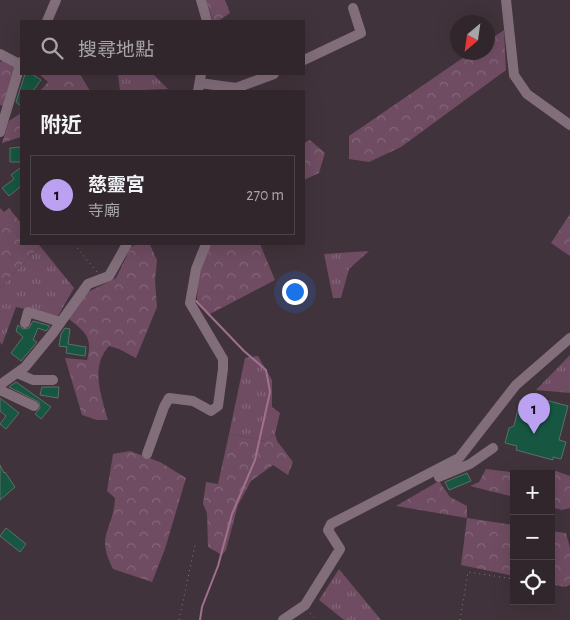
<!DOCTYPE html>
<html lang="zh-TW">
<head>
<meta charset="utf-8">
<style>
	:root { --surface:#31262c; --page:#392e34; --text:#f1f3f6; --muted:#a8a5a9; --line:#4c4348; --accent:#bca0f2 }
	body { margin:0; font-family:"Alegreya Sans","Noto Sans TC",sans-serif; background:var(--page); color:var(--text) }
	.controls { position:absolute; right:15px; bottom:15px; display:grid; overflow:hidden; border-radius:0px; box-shadow:0 5px 20px #0002 }
	.controls button { width:45px; height:45px; display:grid; place-items:center; padding:0; border:0; border-bottom:1px solid var(--line); background:var(--surface); color:var(--text); font:25px sans-serif }
	.compass { position:absolute; left:450px; top:15px; width:45px; height:45px; border-radius:50%; background:var(--surface); box-shadow:0 5px 20px #0002; rotate:209deg }
	.you { position:absolute; left:294px; top:291px; width:18px; height:18px; margin:-12px; border:4px solid #fff; border-radius:50%; background:#1a73e8; box-shadow:0 0 0 8px #1a73e833 }
	.badge { display:grid; place-items:center; width:32px; height:32px; border-radius:50%; background:var(--accent); color:#111; font-size:16px; font-weight:700 }
	.pin { position:absolute; translate:-50% -41px; filter:drop-shadow(0 1px 2px #0008) }
	.pin::after { content:''; position:absolute; top:26px; width:18px; height:15px; background:inherit; clip-path:polygon(0 0,100% 0,50% 100%) }
	.list { margin:0; padding:0; list-style:none }
	h2 { display:flex; justify-content:space-between; align-items:center; height:65px; margin:0; padding:0 20px; font-size:21px }
	h2 small { font-size:16px; font-weight:400; color:var(--muted) }
	.list li { display:grid; grid-template-columns:32px 1fr auto; gap:15px; align-items:center; box-sizing:border-box; height:80px; margin:0 10px 10px; padding:0 10px; border:1px solid var(--line); border-radius:0px }
	.list b { display:block; font-size:19px; white-space:nowrap }
	.list p { margin:0; font-size:16px; white-space:nowrap; color:var(--muted) }
	.list em { font-size:16px; font-style:normal; color:var(--muted) }
	.icon { flex:none; width:28px; height:28px; fill:none; stroke:currentColor; stroke-width:2; stroke-linecap:round; stroke-linejoin:round }
	.map { position:relative; flex:none; width:570px; height:620px; overflow:hidden }
	.search { position:absolute; background:var(--surface); box-shadow:0 5px 20px #0002; left:20px; top:20px; width:285px; height:55px; display:flex; align-items:center; gap:12px; box-sizing:border-box; padding:0 18px; border-radius:0px; color:var(--muted); font-size:19px }
	.panel { position:absolute; background:var(--surface); box-shadow:0 5px 20px #0002; left:20px; top:90px; width:285px; height:155px; border-radius:0px }
	.map>svg:first-child { display:block }
</style>
</head>
<body>
<div class="map">
<svg width="570" height="620" viewBox="0 0 570 620">
	<defs>
		<pattern id="grass-tufts" width="24" height="20" patternUnits="userSpaceOnUse" patternTransform="scale(1.25)"><rect width="24" height="20" fill="#6f4c62"/><path d="M3 7l-1-3M5 7V3M7 7l1-3M15 17l-1-3M17 17v-4M19 17l1-3" fill="none" stroke="#846679"/></pattern>
		<pattern id="forest-crowns" width="20" height="18" patternUnits="userSpaceOnUse" patternTransform="scale(1.25)"><rect width="20" height="18" fill="#6f4c62"/><path d="M2 6a3 3 0 1 1 6 0M12 15a3 3 0 1 1 6 0" fill="none" stroke="#846679"/></pattern>
	</defs>
	<rect width="100%" height="100%" fill="#41333b"/>
	<path fill="url(#grass-tufts)" d="M118 74H153L168 89 120 91Z
		M40 246 74 288 58 316 16 307 2 345 0 342V288Z
		M369 251 349 269 341 298H333L324 254Z
		M570 355V393L536 390Z
		M258 356 272 380V407L280 413 275 434 265 441 229 434 245 358Z
		M339 569 381 620H344L319 600Z"/>
	<path fill="url(#forest-crowns)" d="M206 0H225L230 13 218 21H213Z
		M504 30 506 70 401 147 369 162 349 159V136L470 53 488 52V41Z
		M2 60 15 66 3 106 0 105V62Z
		M39 74H80L90 91H40L48 82Z
		M21 113V137L2 143 9 121Z
		M310 140 325 153 319 173 304 180V143Z
		M0 208 4 212 9 208 21 223V244H38L40 246 0 288Z
		M570 214V256L551 243Z
		M137 244 150 245 157 260 155 280 157 307 136 358 119 349 109 346C90 367 101 395 108 420H97L82 415 65 358 87 360C93 337 86 333 69 319L84 294 116 278 131 247Z
		M211 244H260L275 280 208 315 197 302 198 274Z
		M229 434 265 441 275 434 277 441 293 462 288 475 273 465 251 481 238 505 226 550 222 555 208 547 207 513 203 504 206 482 218 484Z
		M130 451 160 462 186 478 165 549 152 582 113 569C95 533 113 533 115 498L107 491 113 454Z
		M486 469 526 474H514V497L470 486 479 482Z
		M556 471 570 476V508L562 510 551 507V474H546Z
		M439 481 450 497 467 506V518L514 525V576L461 565 467 518 396 506Z
		M551 531 566 533 570 548V585L564 587 551 584Z"/>
	<g fill="none" stroke-linecap="round" stroke-linejoin="round">
		<path stroke="#a1708f" stroke-width="2" d="M196 301 244 351 266 370 270 392 255 460 232 514 218 566 202 607 200 620"/>
	</g>
	<path fill="#175742" stroke="#5d6e67" d="M25 74H32L41 80 33 91H21V106L16 102Z
		M21 147V162H10V148Z
		M21 167V186L9 196 2 188 14 179 11 175Z
		M33 321 50 326 46 331 38 328 33 340 37 342 21 361 11 353 23 337 16 331 18 325 23 329 29 328Z
		M65 328 70 329 68 344 86 347 85 356 66 353 67 347 59 346 61 334Z
		M16 382 51 407 41 419 35 414 40 408 39 402 9 387Z
		M42 387H59L58 398 40 395Z
		M534 397 568 406 559 440 566 442 561 459 553 457V460L516 450 517 446 505 443 509 428 514 426 520 400 530 403Z
		M0 398 19 413 6 429 0 424 6 416 0 411Z
		M0 465 4 473 5 472 15 487 0 500Z
		M467 473 471 481 449 490 445 482Z
		M6 528 26 544 20 552 0 536Z"/>
	<g fill="none" stroke-linecap="round" stroke-linejoin="round">
		<path stroke="#857980" stroke-width="1" stroke-dasharray="1 4" stroke-linecap="butt" d="M74 244 97 272
			M551 584 570 586
			M310 613 316 620
			M179 620 195 545
			M460 620 468 572 514 579"/>
		<path stroke="#826d7a" stroke-width="10" d="M201 0 207 21
			M506 0 514 75 527 94 570 125
			M47 21 56 0
			M0 54 19 64
			M304 60 361 33 353 8
			M200 83 236 88 274 74
			M198 91 201 74
			M0 132 21 62
			M25 323 28 312 60 322
			M17 373 33 380H53
			M0 385 25 367 53 333 88 284 109 276 127 244
			M0 390 34 406
			M147 454 164 407 169 398 193 401 211 411 218 406 223 369V359L190 303 196 269 206 244
			M439 477 470 464 493 448
			M283 620 305 605 340 549 328 530 331 524 459 458 516 385 570 338"/>
	</g>
</svg>
<div class="controls">
<button>+</button>
<button>−</button>
<button><svg class="icon" aria-label="locate" viewBox="0 0 24 24"><circle cx="12" cy="12" r="6"/><path d="M12 2v4M12 18v4M2 12h4M18 12h4"/></svg></button>
</div>
<svg class="compass" viewBox="-18 -18 36 36"><path d="M0-13l5 13h-10z" fill="#e53935"/><path d="M0 13l5-13h-10z" fill="#a8a5a9"/></svg>
<div class="you"></div>
<div class="pin badge" style="left:534px;top:434px">1</div>
<div class="search"><svg class="icon" aria-label="search" viewBox="0 0 24 24"><circle cx="10" cy="10" r="6"/><path d="M15 15l6 6"/></svg>搜尋地點</div>
<section class="panel">
<h2>附近<small></small></h2>
<ul class="list">
<li><span class="badge">1</span><div><b>慈靈宮</b><p>寺廟</p></div><em>270 m</em></li>
</ul>
</section>
</div>
</body>
</html>
